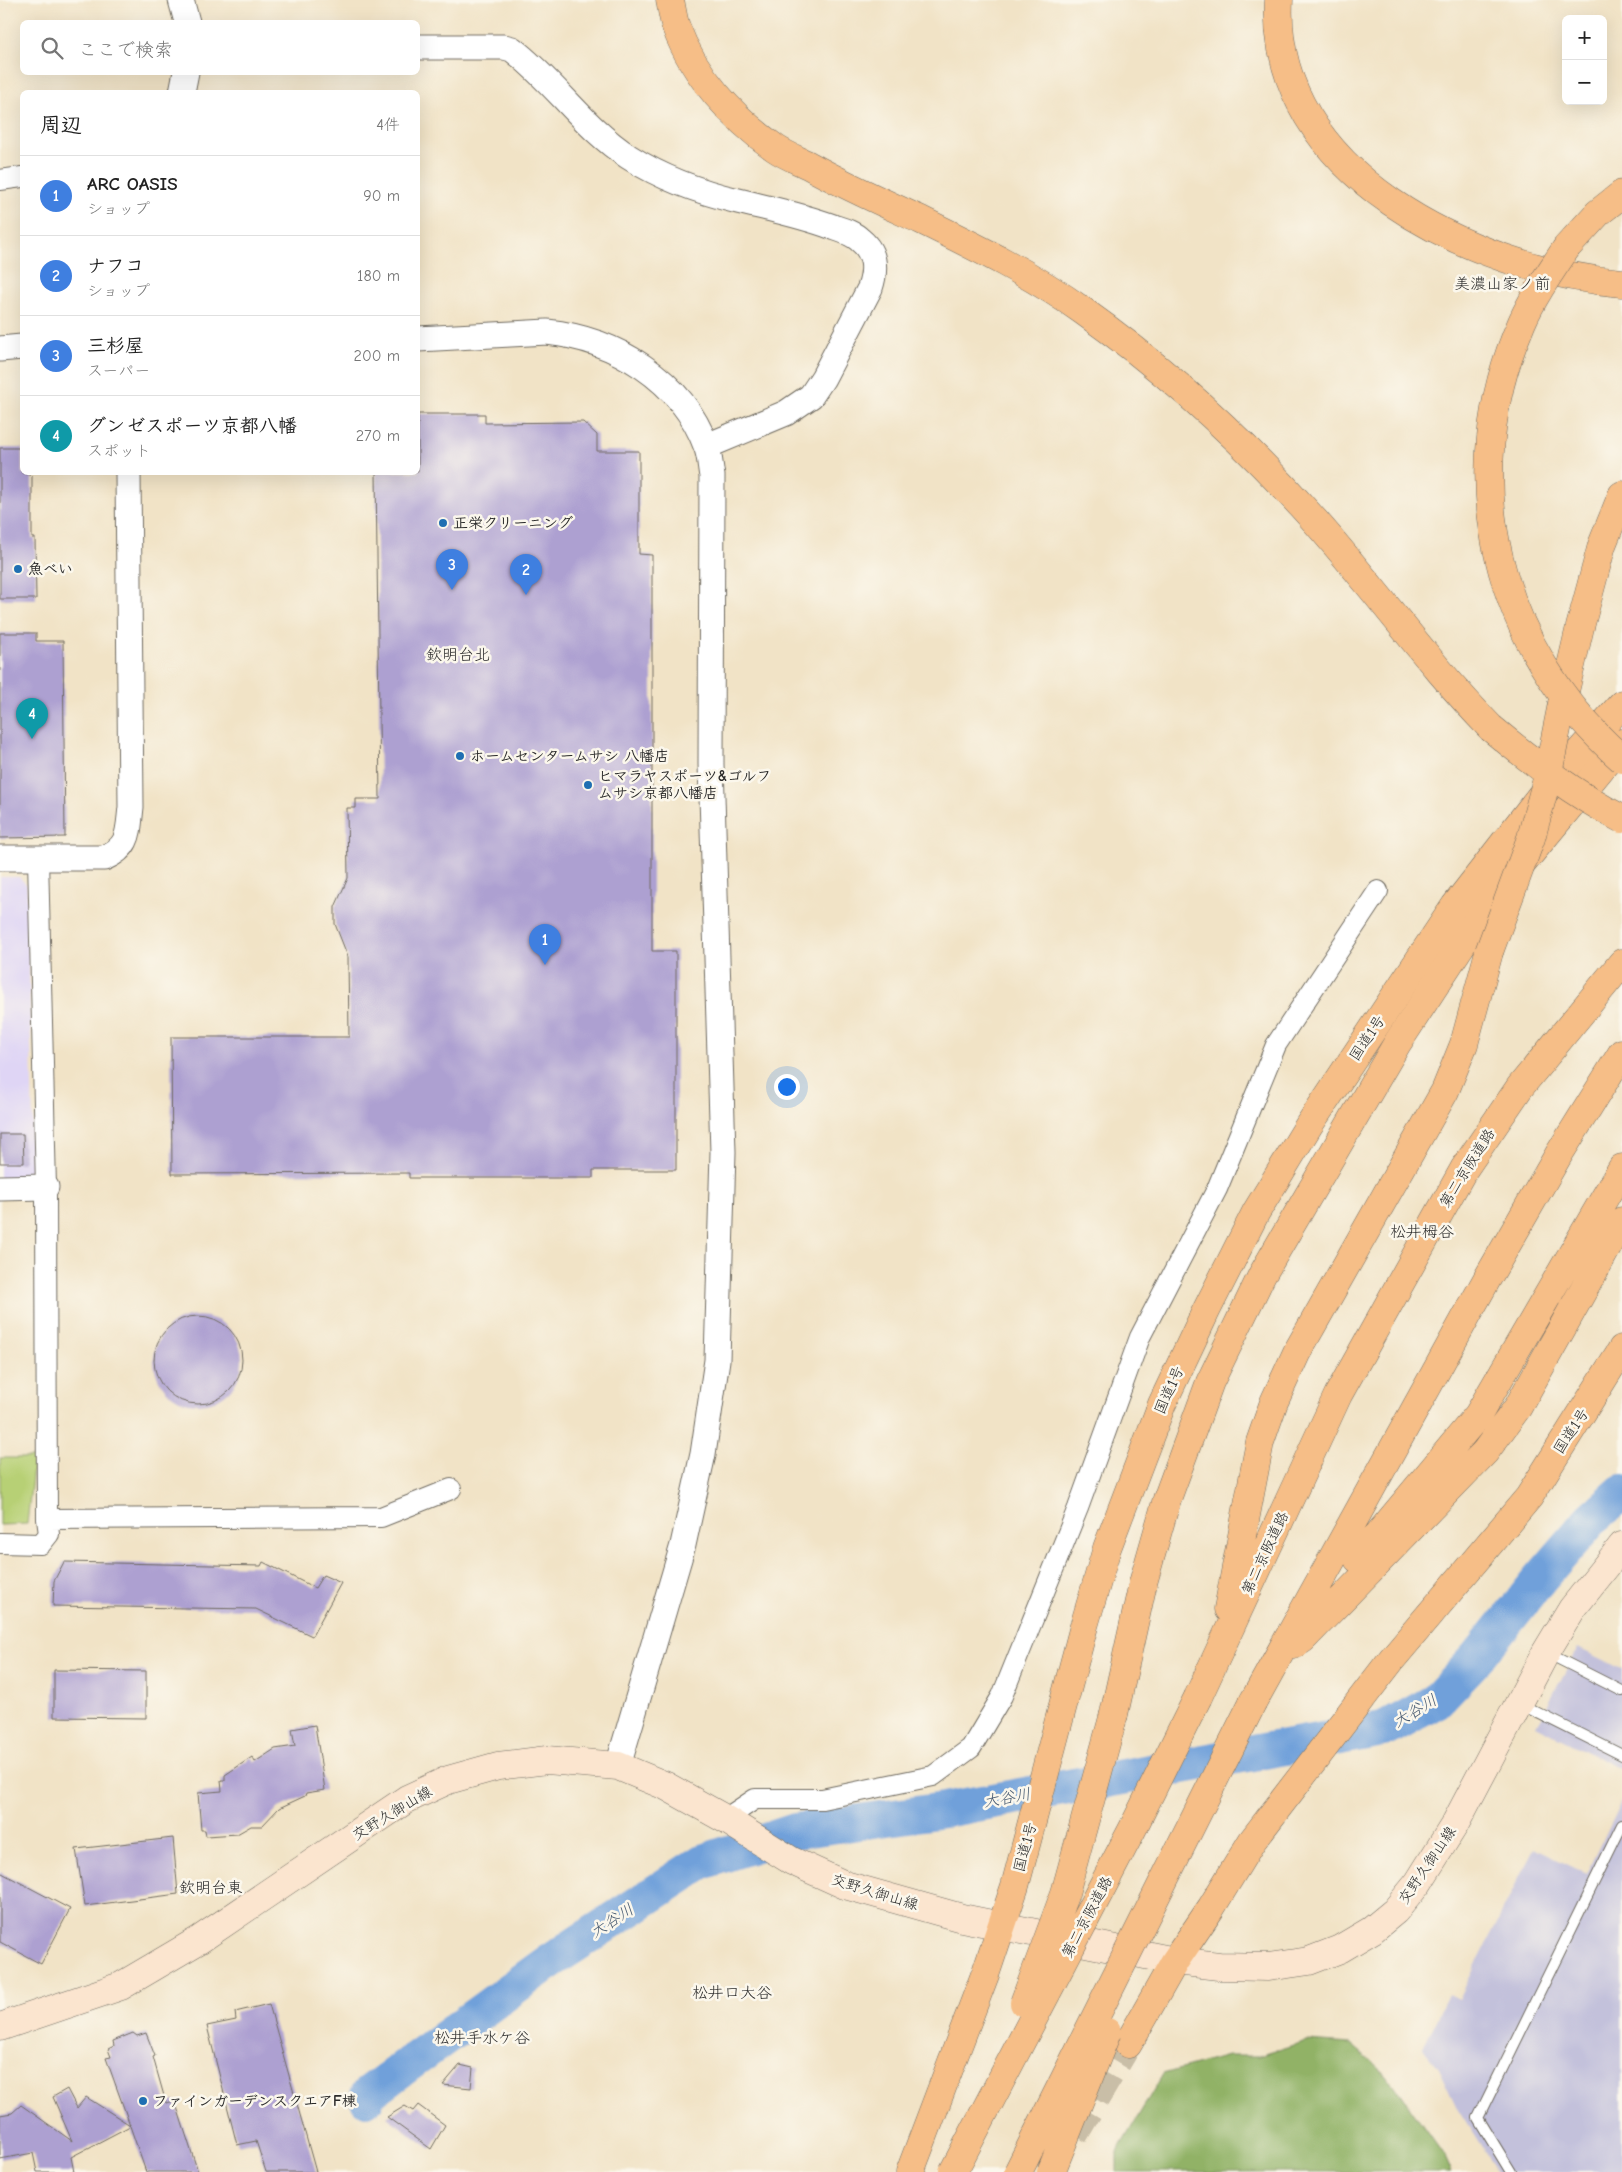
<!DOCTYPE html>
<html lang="ja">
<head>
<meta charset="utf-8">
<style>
	:root { --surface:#fff; --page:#f6f6f6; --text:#222; --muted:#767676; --line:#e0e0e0; --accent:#1f6fb2 }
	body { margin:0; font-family:"Comic Neue","Klee One",sans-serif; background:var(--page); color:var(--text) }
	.controls { position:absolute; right:15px; top:15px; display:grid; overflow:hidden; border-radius:8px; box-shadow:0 5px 20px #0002 }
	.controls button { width:45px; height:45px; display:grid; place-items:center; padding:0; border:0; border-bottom:1px solid var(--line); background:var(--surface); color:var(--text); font:25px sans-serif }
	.you { position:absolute; left:786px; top:1086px; width:18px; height:18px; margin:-12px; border:4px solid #fff; border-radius:50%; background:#1a73e8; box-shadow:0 0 0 8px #1a73e833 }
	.badge { display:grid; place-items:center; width:32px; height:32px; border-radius:50%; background:var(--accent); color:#fff; font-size:16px; font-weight:700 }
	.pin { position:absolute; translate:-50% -41px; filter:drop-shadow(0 1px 2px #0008) }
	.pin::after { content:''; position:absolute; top:26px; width:18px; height:15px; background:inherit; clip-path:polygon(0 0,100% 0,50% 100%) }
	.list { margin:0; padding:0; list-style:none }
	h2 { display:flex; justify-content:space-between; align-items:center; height:65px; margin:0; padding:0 20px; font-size:21px }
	h2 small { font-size:16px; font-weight:400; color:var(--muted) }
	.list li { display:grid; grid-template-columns:32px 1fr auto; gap:15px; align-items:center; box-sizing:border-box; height:80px; padding:0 20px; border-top:1px solid var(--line) }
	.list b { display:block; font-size:19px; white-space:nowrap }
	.list p { margin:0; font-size:16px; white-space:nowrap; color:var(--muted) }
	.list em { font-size:16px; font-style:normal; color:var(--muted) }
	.icon { flex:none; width:28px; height:28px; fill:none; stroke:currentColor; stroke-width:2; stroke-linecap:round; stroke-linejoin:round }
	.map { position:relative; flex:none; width:1622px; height:2172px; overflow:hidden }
	.search { position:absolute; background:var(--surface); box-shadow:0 5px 20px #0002; left:20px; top:20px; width:400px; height:55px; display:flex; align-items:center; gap:12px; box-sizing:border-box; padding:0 18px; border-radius:8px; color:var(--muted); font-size:19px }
	.panel { position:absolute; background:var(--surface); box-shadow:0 5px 20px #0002; left:20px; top:90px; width:400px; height:385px; border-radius:8px }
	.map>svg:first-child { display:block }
</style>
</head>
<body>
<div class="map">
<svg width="1622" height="2172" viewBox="0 0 1622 2172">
	<rect width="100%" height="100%" fill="#fbf7ec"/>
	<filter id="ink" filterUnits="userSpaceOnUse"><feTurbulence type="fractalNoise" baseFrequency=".02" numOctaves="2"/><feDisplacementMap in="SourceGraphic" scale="10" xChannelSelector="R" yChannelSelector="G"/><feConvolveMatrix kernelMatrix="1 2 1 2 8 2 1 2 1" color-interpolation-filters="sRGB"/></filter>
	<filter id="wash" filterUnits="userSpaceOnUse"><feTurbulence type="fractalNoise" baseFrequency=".0096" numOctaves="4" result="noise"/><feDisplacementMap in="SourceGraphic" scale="20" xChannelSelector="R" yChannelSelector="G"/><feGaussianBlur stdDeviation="1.12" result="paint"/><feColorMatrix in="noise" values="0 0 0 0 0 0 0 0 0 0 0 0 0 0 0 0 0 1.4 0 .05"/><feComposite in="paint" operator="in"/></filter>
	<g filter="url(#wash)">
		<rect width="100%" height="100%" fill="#f1e3c6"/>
		<path fill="#dfd5f5" d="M0 877H19L27 885 34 1167 24 1179H0Z"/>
		<path fill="#c3c1db" d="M1578 1648 1622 1669V1770L1536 1726Z
			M1622 1801V2172H1497L1458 2110 1438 2068 1423 2048 1449 1994 1459 1999 1534 1848 1587 1874Z"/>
		<path fill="#b7d075" stroke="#717e50" d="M0 1458H34L27 1524 0 1525Z"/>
		<path fill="#91b266" stroke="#5e6e48" d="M1307 2041 1351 2044 1387 2075 1444 2156 1451 2172H1117V2152L1163 2074 1227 2056H1259Z"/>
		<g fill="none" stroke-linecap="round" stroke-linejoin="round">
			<path stroke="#70a0da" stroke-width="36" d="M367 2098 369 2093 546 1964 702 1862 795 1831 944 1810 1388 1728 1436 1701 1477 1658 1541 1578 1592 1519 1622 1492"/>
		</g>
		<g id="blocks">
			<path fill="#ada0d1" d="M418 414H485V423L583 422 597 435V451H639V554L652 555V951H676V1170H593V1178H409V1173L172 1174 171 1037H349L348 957 335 924V907L348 878 347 808H356V799H380L376 472H418Z
				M0 448H22V473L32 476V538H35L36 599H0Z
				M0 633H36V641H63L65 837 0 838Z
				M0 1134H23L24 1163H0Z
				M154 1360a44 44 0 1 1 88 0a44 44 0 1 1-88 0Z
				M64 1562 261 1566 263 1562 315 1588 323 1575 341 1583 312 1636 256 1609 53 1606 54 1581Z
				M54 1670 146 1671V1718L54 1717Z
				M315 1725 325 1790 306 1793 305 1796 279 1808 262 1826H251L237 1834 206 1836 205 1830H201L198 1793 222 1791 221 1780H225V1775L252 1757 255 1762 275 1749 295 1746 292 1729Z
				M173 1838 178 1894 85 1906 76 1849Z
				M0 1872 70 1909 41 1964 0 1942Z
				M269 2004 316 2172H266L256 2141 237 2145 207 2026 236 2020 235 2012Z
				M133 2033 137 2036 146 2033 155 2056 153 2057 166 2103 175 2101 198 2172H146L130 2126 71 2157 74 2172H37L33 2153 0 2159V2115L12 2113 21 2105 72 2141 53 2097 67 2089 77 2108 86 2097 130 2125 106 2058 111 2057 108 2049 114 2046 113 2041Z
				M460 2065 473 2068 471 2088 443 2085Z
				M418 2105 445 2125 431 2149 387 2117 405 2106 413 2111Z"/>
		</g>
	</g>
	<g filter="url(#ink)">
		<use href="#blocks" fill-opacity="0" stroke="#706b61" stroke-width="1"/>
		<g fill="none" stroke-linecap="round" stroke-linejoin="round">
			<path stroke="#c9bea7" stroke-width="28" stroke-dasharray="28 14" stroke-linecap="butt" d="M1074 2135 1128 2044"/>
			<defs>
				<path id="service" d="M1547 1653 1622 1691
					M1520 1704 1622 1755
					M1511 2172 1478 2118 1622 1825"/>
				<path id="minor" d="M0 180 22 177
					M47 1519 381 1517 451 1489
					M0 1543 41 1544 49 1534 47 1519 46 1187 38 858
					M725 1819 755 1799H822L933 1776 971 1748 1002 1696 1078 1508 1140 1337 1217 1189 1276 1045 1378 891"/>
				<path id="tertiary" d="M181 0 187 22
					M418 47H504L512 49C554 81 584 128 629 157 662 178 700 192 738 201 770 209 801 215 833 227 842 230 853 233 860 240 876 253 876 270 870 288L823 378 811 396 786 413 707 446
					M182 92 186 72
					M418 339 547 332C615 339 682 380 706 446 710 455 710 466 712 476L711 764 723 1152 717 1360 703 1454 683 1545 618 1766
					M0 349 22 347
					M0 858H104C130 847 128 833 131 807L128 472
					M0 1188 46 1187"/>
				<path id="secondary" d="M0 2027 121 1986 199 1940 407 1799 448 1780 498 1766 547 1760 618 1766 666 1786 725 1819 792 1861 845 1885 962 1918 1175 1961 1219 1966 1268 1967 1309 1961 1340 1949 1372 1930 1395 1911 1418 1883 1455 1824 1546 1652 1572 1609 1622 1546"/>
				<path id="trunk" d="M1128 2044 1175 1961 1211 1908 1252 1841 1392 1659 1529 1497 1622 1349
					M910 2172 986 1972 1015 1886 1084 1626 1107 1548 1162 1404 1206 1311 1256 1212 1309 1125 1455 906 1543 793 1622 704"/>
				<path id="motorway" d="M670 0C672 9 673 19 676 27 694 76 733 118 775 148 785 155 798 160 810 166 846 186 884 203 921 220 976 247 1033 275 1083 311 1169 372 1246 443 1316 522 1376 590 1428 663 1491 728
					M1279 0C1269 174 1475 271 1622 283
					M1567 247 1598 213 1622 194
					M1562 704 1580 627 1602 545 1622 495
					M1358 1559 1478 1415 1622 1168
					M1228 1609 1260 1442 1274 1402 1297 1352 1445 1091 1464 1044 1489 952
					M1294 1645 1303 1639 1485 1452 1518 1407 1622 1221
					M1198 1697 1338 1395 1464 1169 1520 1087 1622 963
					M1253 1702 1487 1279 1559 1154 1622 1053
					M1114 1714 1143 1583 1167 1499 1210 1382 1262 1275 1398 1042 1486 907 1622 743"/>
			</defs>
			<use href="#service" stroke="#706b61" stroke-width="12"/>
			<use href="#minor" stroke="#706b61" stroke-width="22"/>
			<use href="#tertiary" stroke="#706b61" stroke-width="27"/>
			<use href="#secondary" stroke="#706b61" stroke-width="29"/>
			<use href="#trunk" stroke="#706b61" stroke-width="29"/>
			<use href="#motorway" stroke="#706b61" stroke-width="29"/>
			<use href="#service" stroke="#fff" stroke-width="10"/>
			<use href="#minor" stroke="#fff" stroke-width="20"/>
			<use href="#tertiary" stroke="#fff" stroke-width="25"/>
			<use href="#secondary" stroke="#fbe5cf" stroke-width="28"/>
			<use href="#trunk" stroke="#f6be87" stroke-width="28"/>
			<use href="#motorway" stroke="#f6be87" stroke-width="28"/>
			<defs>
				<path id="motorway-bridge" d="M1567 247C1551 271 1534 295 1522 322 1453 477 1496 648 1622 759
					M1491 728C1532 762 1574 794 1622 819
					M1489 952 1531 838 1546 783 1562 704
					M1024 2003 1065 1893 1114 1714
					M953 2172 1133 1828 1198 1697
					M1018 2172 1253 1702
					M1051 2172 1107 2032"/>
			</defs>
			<use href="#motorway-bridge" stroke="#706b61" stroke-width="29" stroke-linecap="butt"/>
			<use href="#motorway-bridge" stroke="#f6be87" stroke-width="28"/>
		</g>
	</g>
	<g fill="#1f6fb2" stroke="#fbf7ec" stroke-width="2">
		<circle cx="443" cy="523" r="5"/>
		<circle cx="18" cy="569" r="5"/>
		<circle cx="460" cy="756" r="5"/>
		<circle cx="588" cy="785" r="5"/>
		<circle cx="143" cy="2101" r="5"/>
	</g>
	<g text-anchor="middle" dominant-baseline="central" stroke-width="5" stroke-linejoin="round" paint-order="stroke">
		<g font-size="15" font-weight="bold" fill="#2b2b2b" stroke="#fbf7ec" text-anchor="start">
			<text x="453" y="523">正栄クリーニング</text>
			<text x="28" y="569">魚べい</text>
			<text x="470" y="756">ホームセンタームサシ 八幡店</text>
			<text x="598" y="776">ヒマラヤスポーツ&amp;ゴルフ<tspan x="598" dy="17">ムサシ京都八幡店</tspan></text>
			<text x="153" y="2101">ファインガーデンスクエアF棟</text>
		</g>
		<g font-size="15" fill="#2b2b2b" stroke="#fbf7ec">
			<text transform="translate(1367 1038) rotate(-56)">国道1号</text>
			<text transform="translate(1467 1168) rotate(-58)">第二京阪道路</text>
			<text transform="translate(1169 1390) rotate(-66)">国道1号</text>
			<text transform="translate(1571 1431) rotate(-57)">国道1号</text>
			<text transform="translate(1265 1553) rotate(-65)">第二京阪道路</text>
			<text transform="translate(392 1813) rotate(-31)">交野久御山線</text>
			<text transform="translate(1025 1847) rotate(-75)">国道1号</text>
			<text transform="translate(1427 1865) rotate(-56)">交野久御山線</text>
			<text transform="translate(875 1892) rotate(17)">交野久御山線</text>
			<text transform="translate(1087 1917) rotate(-62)">第二京阪道路</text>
		</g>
		<g font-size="16" fill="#2b2b2b" stroke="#fbf7ec">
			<text x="1502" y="284">美濃山家ノ前</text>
			<text x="458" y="655">欽明台北</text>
			<text x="1422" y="1232">松井栂谷</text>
			<text x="211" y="1888">欽明台東</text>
			<text x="732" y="1993">松井口大谷</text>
			<text x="482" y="2038">松井手水ケ谷</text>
		</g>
		<g font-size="16" font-style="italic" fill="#475a71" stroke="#fbf7ec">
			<text transform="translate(1415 1711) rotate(-31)">大谷川</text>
			<text transform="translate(1007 1798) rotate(-10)">大谷川</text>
			<text transform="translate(612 1921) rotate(-33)">大谷川</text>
		</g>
	</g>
</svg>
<div class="controls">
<button>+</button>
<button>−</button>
</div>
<div class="you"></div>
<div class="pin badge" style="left:545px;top:965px;background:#3f7fe0">1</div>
<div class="pin badge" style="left:526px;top:595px;background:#3f7fe0">2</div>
<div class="pin badge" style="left:452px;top:590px;background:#3f7fe0">3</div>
<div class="pin badge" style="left:32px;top:739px;background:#0f9aa8">4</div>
<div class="search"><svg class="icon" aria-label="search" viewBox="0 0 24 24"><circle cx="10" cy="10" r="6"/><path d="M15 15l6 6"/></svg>ここで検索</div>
<section class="panel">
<h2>周辺<small>4件</small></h2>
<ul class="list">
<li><span class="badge" style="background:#3f7fe0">1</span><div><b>ARC OASIS</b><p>ショップ</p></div><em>90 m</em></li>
<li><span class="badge" style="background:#3f7fe0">2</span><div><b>ナフコ</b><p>ショップ</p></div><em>180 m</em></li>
<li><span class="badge" style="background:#3f7fe0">3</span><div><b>三杉屋</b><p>スーパー</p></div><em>200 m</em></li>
<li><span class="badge" style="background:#0f9aa8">4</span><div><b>グンゼスポーツ京都八幡</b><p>スポット</p></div><em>270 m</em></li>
</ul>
</section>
</div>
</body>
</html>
